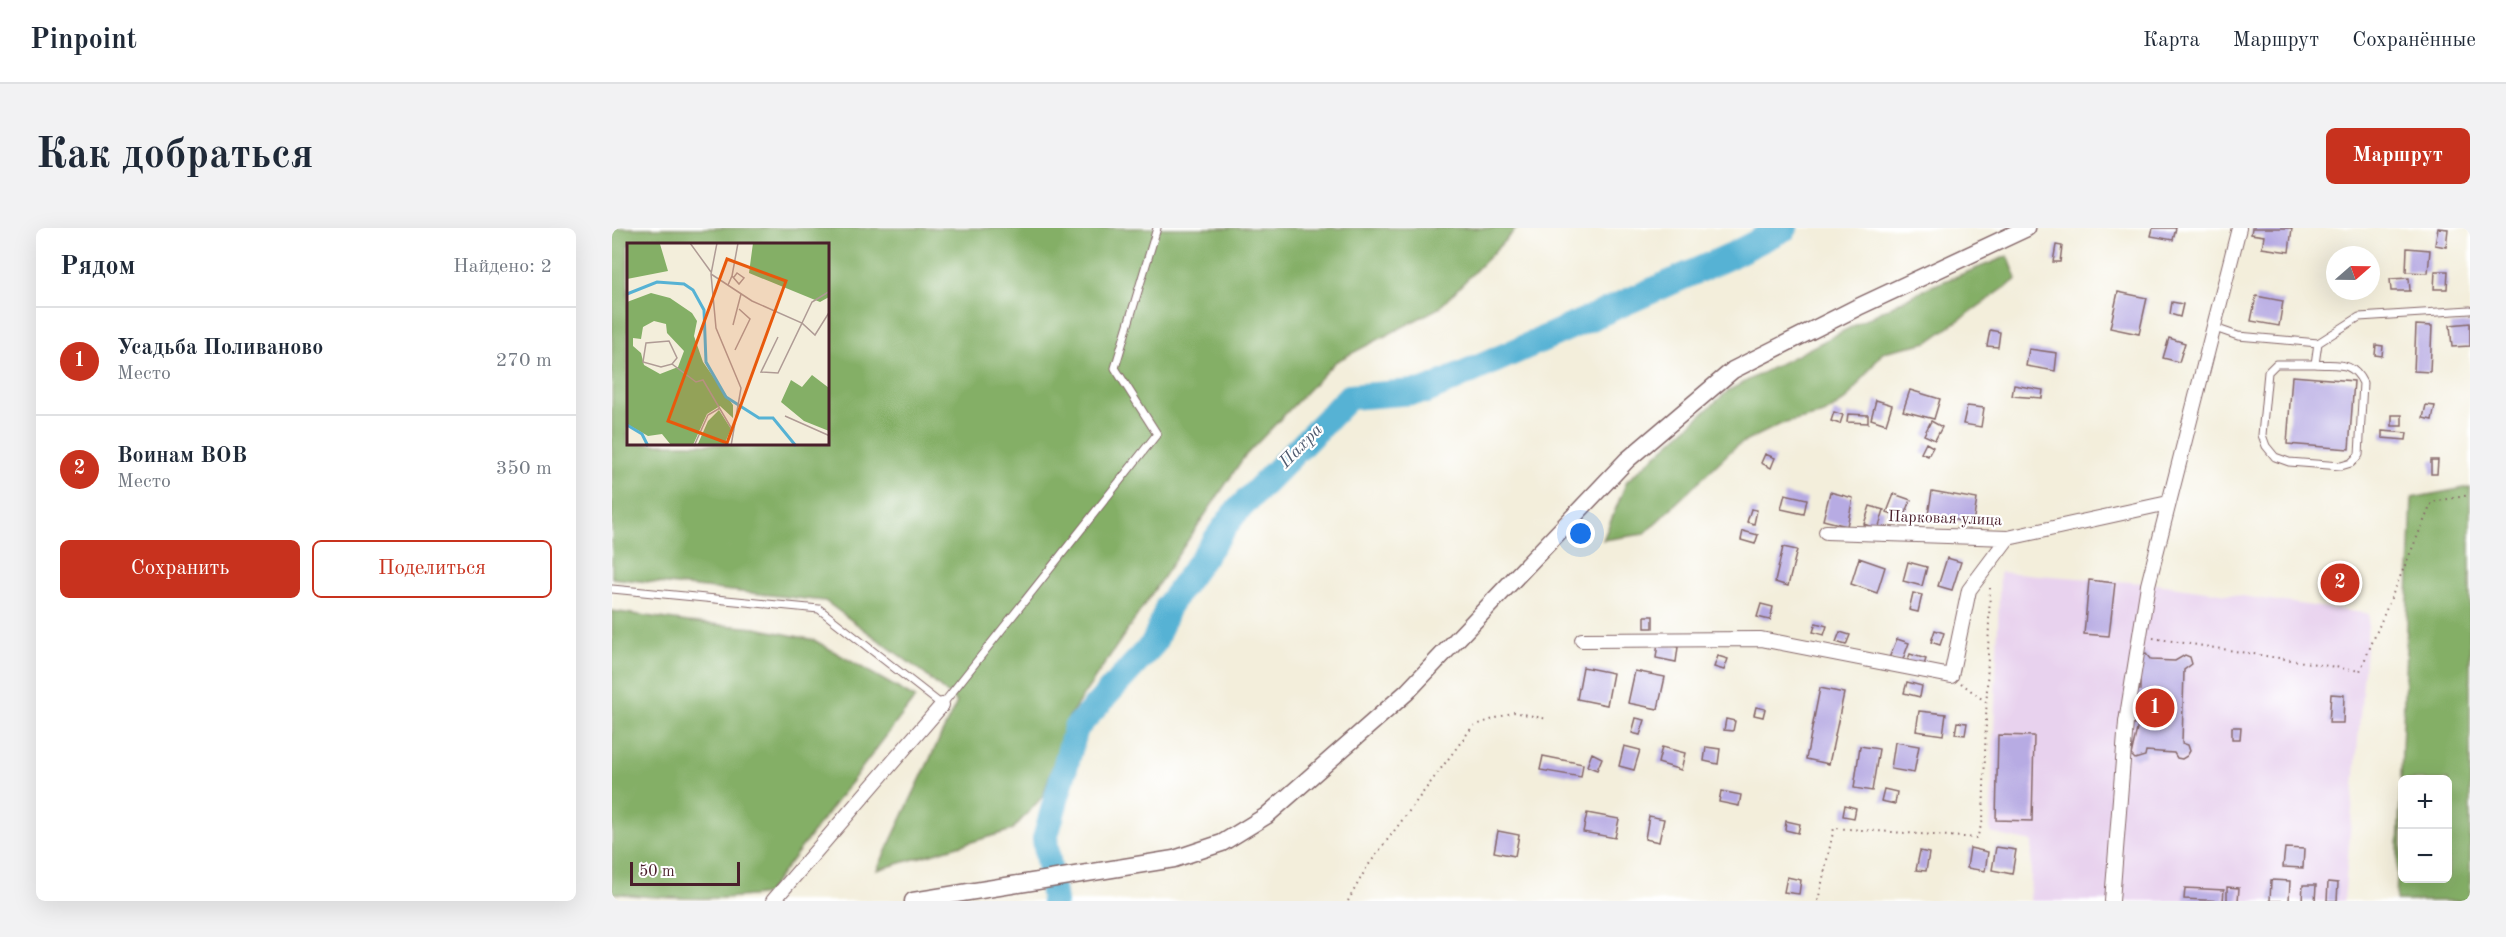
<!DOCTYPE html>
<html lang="ru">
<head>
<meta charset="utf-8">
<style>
	:root { --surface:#fff; --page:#f2f2f3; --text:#1f2937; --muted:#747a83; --line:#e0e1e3; --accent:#c8321e }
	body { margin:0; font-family:"Old Standard TT",serif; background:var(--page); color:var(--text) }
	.controls { position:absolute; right:18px; bottom:18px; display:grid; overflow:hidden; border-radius:9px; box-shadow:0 6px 24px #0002 }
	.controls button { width:54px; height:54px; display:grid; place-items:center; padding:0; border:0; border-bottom:2px solid var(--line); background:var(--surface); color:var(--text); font:30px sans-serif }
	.compass { position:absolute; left:1714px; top:18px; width:54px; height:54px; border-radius:50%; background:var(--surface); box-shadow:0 6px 24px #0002; rotate:70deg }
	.scale { position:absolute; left:18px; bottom:15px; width:110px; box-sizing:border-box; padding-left:6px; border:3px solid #4a1f2b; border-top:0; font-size:16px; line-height:21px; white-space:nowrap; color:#4a1f2b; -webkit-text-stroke:4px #fff; paint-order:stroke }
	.you { position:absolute; left:969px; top:306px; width:21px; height:21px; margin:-15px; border:4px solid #fff; border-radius:50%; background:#1a73e8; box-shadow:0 0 0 9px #1a73e833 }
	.badge { display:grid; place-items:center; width:39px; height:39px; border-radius:50%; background:var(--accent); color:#fff; font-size:20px; font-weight:700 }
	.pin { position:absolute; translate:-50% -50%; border:3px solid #fff; box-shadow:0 2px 6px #0006 }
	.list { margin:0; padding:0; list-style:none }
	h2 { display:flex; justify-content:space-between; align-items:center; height:78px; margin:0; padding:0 24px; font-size:26px }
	h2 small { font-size:20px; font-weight:400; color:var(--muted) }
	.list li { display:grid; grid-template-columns:39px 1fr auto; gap:18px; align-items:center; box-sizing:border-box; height:108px; padding:0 24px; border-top:2px solid var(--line) }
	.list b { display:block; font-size:22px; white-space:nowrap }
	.list p { margin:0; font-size:20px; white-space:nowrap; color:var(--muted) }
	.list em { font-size:20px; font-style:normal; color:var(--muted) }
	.actions { display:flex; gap:12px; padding:18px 24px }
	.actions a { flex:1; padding:14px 0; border:2px solid var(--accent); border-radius:9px; text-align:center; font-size:21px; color:var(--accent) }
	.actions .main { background:var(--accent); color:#fff }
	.map { position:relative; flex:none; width:1858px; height:673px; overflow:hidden; border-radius:9px }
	header { display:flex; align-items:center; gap:36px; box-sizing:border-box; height:84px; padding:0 30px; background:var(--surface); border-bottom:2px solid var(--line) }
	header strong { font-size:28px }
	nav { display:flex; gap:33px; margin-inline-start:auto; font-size:21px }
	.intro { display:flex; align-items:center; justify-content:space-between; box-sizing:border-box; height:144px; padding:0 36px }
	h1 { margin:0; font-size:42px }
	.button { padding:15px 27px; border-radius:9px; background:var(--accent); color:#fff; font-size:21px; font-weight:700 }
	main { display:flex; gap:36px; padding:0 36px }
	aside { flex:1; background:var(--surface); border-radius:9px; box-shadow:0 6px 24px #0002 }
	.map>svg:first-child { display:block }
</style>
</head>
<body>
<header>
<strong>Pinpoint</strong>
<nav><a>Карта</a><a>Маршрут</a><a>Сохранённые</a></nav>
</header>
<div class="intro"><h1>Как добраться</h1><a class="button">Маршрут</a></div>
<main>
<aside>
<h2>Рядом<small>Найдено: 2</small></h2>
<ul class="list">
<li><span class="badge">1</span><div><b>Усадьба Поливаново</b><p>Место</p></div><em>270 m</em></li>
<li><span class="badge">2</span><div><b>Воинам ВОВ</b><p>Место</p></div><em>350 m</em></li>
</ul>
<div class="actions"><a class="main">Сохранить</a><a>Поделиться</a></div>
</aside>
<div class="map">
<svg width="1858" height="673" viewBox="0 0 1858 673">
	<rect width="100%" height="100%" fill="#fff"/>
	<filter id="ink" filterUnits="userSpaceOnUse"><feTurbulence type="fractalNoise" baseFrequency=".0167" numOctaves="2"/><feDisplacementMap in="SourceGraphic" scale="12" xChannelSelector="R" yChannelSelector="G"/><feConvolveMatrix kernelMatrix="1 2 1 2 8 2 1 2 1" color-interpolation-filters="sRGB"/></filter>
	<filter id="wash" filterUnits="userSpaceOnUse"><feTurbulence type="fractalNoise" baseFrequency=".008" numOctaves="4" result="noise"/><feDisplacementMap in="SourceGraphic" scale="24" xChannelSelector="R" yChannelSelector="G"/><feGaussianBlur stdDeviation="1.35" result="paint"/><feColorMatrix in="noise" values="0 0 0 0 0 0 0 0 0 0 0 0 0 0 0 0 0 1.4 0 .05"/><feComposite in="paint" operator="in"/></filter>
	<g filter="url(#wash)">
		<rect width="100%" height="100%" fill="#f3eedb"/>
		<path fill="#e8d2ee" d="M1388 344 1545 356 1757 386 1732 673H1418L1420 614 1378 605Z"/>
		<path fill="#84af66" stroke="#676748" stroke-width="1.5" fill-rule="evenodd" d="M0 0H905L827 80 723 134 632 229 456 490 431 568 400 602 265 642 345 474 310 444 213 373 0 350ZM16 16H216V216H16Z
			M1396 28 1405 51 1316 114 1271 124 1234 172 1212 186 1169 196 1124 218 1032 306 991 312 1015 253 1117 162 1315 60Z
			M1858 259V673H1784L1800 270ZM1790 552H1836V650H1790Z
			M0 383 76 394 144 400 202 412 303 470 154 666C109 673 47 671 0 665Z"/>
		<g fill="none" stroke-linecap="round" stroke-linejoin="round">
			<path stroke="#56b2d4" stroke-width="26" d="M442 673 433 611 464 500 542 415 556 378 622 286 737 169 814 163 1118 28 1173 0"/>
		</g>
		<g id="blocks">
			<path fill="#b7abe3" d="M1541 0H1564L1561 12 1539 8Z
				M1640 0H1680L1677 24 1650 20 1652 8 1639 6Z
				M1826 0 1836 1 1834 19 1823 17Z
				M1444 17 1450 18 1448 34H1441Z
				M1795 20 1818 22 1816 45 1794 44Z
				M1823 43H1836L1835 61H1822Z
				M1797 50 1798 63H1779L1778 51Z
				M1506 64 1535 70 1527 106 1498 100Z
				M1644 68 1671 73 1667 98 1639 93Z
				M1560 74 1571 76 1568 89 1558 86Z
				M1858 95V118L1840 119 1838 97Z
				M1804 97 1820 98 1818 144 1802 143Z
				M1378 102 1388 104 1386 119 1375 118Z
				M1557 110 1573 115 1567 134 1551 130Z
				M1764 117 1771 118 1770 128 1763 127Z
				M1417 121 1445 125 1443 143 1414 138Z
				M1680 148 1742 153 1737 221 1675 216Z
				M1402 157 1431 162 1430 170 1400 168Z
				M1298 162 1328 171 1322 191 1291 183Z
				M1264 172 1280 177 1274 196 1259 191Z
				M1814 177 1823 178 1820 192 1811 190Z
				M1355 178 1372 180 1369 199 1351 196Z
				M1222 184 1231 187 1228 196 1219 193Z
				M1236 186 1256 187V195L1235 194Z
				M1780 187H1790V198H1780Z
				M1319 193 1330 199 1323 212 1312 207Z
				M1770 203 1795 205 1794 212 1770 210Z
				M1314 215 1321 219 1316 228 1309 225Z
				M1153 226 1163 230 1159 240 1149 235Z
				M1819 232H1826L1825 246H1819Z
				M1320 263 1365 271 1361 295 1316 287Z
				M1218 264 1241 270 1235 298 1211 292Z
				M1173 266 1195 271 1192 286 1169 281Z
				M1282 266 1299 272 1292 290 1275 284Z
				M1258 278 1272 282 1266 301 1252 296Z
				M1139 281 1145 282 1142 296 1135 294Z
				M1131 303 1146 307 1143 316 1129 312Z
				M1171 319 1185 322 1176 358 1163 354Z
				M1247 330 1273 339 1265 365 1239 356Z
				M1335 330 1349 334 1340 362 1326 358Z
				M1296 334 1315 339 1310 358 1291 353Z
				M1477 352 1503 355 1497 408 1472 406Z
				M1301 365 1310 367 1306 384 1297 382Z
				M1149 376 1161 379 1158 392 1145 389Z
				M1033 388H1041V400H1033Z
				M1204 395 1215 398 1212 407 1201 404Z
				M1323 402 1332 405 1328 417 1319 414Z
				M1228 404 1238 407 1234 417 1224 414Z
				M1285 411 1297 415 1290 434 1277 430Z
				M1046 415 1066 419 1064 434 1044 430Z
				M1298 426 1314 431 1311 440 1295 434Z
				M1534 426 1539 432 1563 433 1573 427 1578 429 1580 436 1572 442 1570 515 1576 517 1578 523 1575 528 1570 531 1565 530 1562 525 1534 523 1533 528 1523 531 1519 527 1526 497 1519 496 1520 463 1528 462V427Z
				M1106 428 1116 431 1112 442 1102 439Z
				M971 439 1001 445 995 477 965 471Z
				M1023 443 1053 449 1046 481 1016 475Z
				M1295 454 1310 458 1308 469 1292 465Z
				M1208 460 1232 465 1217 536 1194 531Z
				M1719 466 1732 467 1731 495H1717Z
				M1144 479 1153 481 1151 489 1142 487Z
				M1307 483 1334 486 1331 507 1304 503Z
				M1024 490 1033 492 1028 507 1020 505Z
				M1114 491 1123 493 1121 503 1112 502Z
				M1345 494 1355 495 1353 507 1343 506Z
				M1620 499H1629L1628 511H1620Z
				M1386 507 1422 508 1420 593 1384 592Z
				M1283 514 1307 518 1302 545 1279 541Z
				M1012 518 1028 522 1022 542 1007 538Z
				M1248 518 1267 521 1260 563 1242 560Z
				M1050 519 1073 525 1069 542 1046 535Z
				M1094 519 1108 521 1106 536 1092 533Z
				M980 525 990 530 985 542 975 538Z
				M931 528 971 536 969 549 928 542Z
				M1272 561 1285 564 1283 576 1269 573Z
				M1109 563 1129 567 1127 578 1107 574Z
				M1233 577 1244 580 1242 590 1231 588Z
				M975 585 1007 591 1003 610 971 604Z
				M1037 588 1052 591 1047 614 1033 611Z
				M1174 593 1188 596 1186 605 1173 602Z
				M886 603 907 607 903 628 882 624Z
				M1384 619 1404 622 1400 646 1380 642Z
				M1358 620 1376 624 1373 643 1355 640Z
				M1673 620 1692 621 1691 640 1671 639Z
				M1308 623 1317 625 1314 643 1304 642Z
				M1175 649 1189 652 1187 666 1172 664Z
				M1659 652 1678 653 1677 673H1658Z
				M1716 654 1726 655 1725 673H1715Z
				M1691 657H1704L1703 673H1690Z
				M1615 659 1627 660 1626 673H1615Z
				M1573 660 1612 662 1611 673 1572 671Z"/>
		</g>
	</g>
	<g filter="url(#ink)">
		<use href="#blocks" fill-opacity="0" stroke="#856769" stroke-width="1.5"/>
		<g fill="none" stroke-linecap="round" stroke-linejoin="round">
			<defs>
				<path id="service" d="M1603 100 1626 108 1706 115 1703 136H1664L1656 144 1650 207 1654 218 1663 229 1677 234 1729 238 1739 235 1747 227 1751 155C1740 132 1726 138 1703 136
					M1706 115 1747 89 1858 82
					M0 361 207 381 330 477 545 206 503 140 545 0"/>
				<path id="minor" d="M1214 304 1396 310 1556 275
					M970 412 1149 411 1339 448 1357 362 1396 310
					M161 673 330 477
					M1500 673 1514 494 1536 357 1627 0"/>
				<path id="tertiary" d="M301 673 562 631 610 615 654 588 795 464 1015 232 1121 142 1246 79 1415 0"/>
			</defs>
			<use href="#service" stroke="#856769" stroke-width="9"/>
			<use href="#minor" stroke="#856769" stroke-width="16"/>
			<use href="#tertiary" stroke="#856769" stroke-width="19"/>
			<path stroke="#856769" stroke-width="2" stroke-dasharray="1.5 4.5" stroke-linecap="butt" d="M1541 410 1748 443 1820 274 1858 267
				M1349 455 1375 475
				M736 673 755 639 861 498 902 484 935 491
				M1206 673 1222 600 1365 610 1371 592 1378 360"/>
			<use href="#service" stroke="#fff" stroke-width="7"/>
			<use href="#minor" stroke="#fff" stroke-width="14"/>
			<use href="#tertiary" stroke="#fff" stroke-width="16"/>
		</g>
	</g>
	<g text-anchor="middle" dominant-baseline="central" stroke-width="4.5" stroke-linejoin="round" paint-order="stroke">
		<g font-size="16" fill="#4a1f2b" stroke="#fff">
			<text transform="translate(1333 291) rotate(2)">Парковая улица</text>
		</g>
		<g font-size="18" font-style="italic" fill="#4f5a6f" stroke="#fff">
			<text transform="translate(689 218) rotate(-46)">Пахра</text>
		</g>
	</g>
	<g transform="translate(15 15)">
		<rect width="202" height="202" fill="#f3eedb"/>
		<path d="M0 0 33 1 41 28 0 36ZM126 0H202V54L193 59 122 30ZM24 50 43 55 65 70 70 78 67 93 76 119 106 162V175L93 163 80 171 66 202H44L35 191 21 193 0 181V59ZM27 78 39 81 40 90 57 108 51 124 33 131 17 122 14 110 6 103V95L14 96 16 84ZM185 132 202 145V188L177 178 154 159 164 137 175 144ZM92 167 104 186 97 202 70 203 81 178Z" fill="#84af66" fill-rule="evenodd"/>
		<path fill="none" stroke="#56b2d4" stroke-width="3" d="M0 51 30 39 57 41 66 47 77 67 79 119 99 154 132 175H146L169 203M0 182 15 191 21 203"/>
		<path fill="none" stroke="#af9b95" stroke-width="1.5" d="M63 0 84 29M90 0 84 31 89 85 114 145 104 203M84 31 125 58 175 80 151 130 134 129 151 94M105 33 111 0M101 42 105 33 112 41 117 35 110 30 107 34M203 48 185 59 175 80 188 92 203 68M106 82 114 51M108 107 123 76 112 66M45 121 50 115 42 98 19 100 16 119 34 124 45 121 69 139 76 137 106 188M158 173 203 193M67 203 81 172 93 165"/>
		<path fill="#e8590c" fill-opacity="0.15" stroke="#e8590c" stroke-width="3" d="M100 16 159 38 100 200 41 178Z"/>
		<rect width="202" height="202" fill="none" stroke="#4a1f2b" stroke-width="3"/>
	</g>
</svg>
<div class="controls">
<button>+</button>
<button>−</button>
</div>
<svg class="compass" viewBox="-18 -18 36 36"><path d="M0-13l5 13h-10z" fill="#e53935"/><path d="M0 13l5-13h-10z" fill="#747a83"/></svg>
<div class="scale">50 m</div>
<div class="you"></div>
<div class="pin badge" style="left:1543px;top:480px">1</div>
<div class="pin badge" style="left:1728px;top:355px">2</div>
</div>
</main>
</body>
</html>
